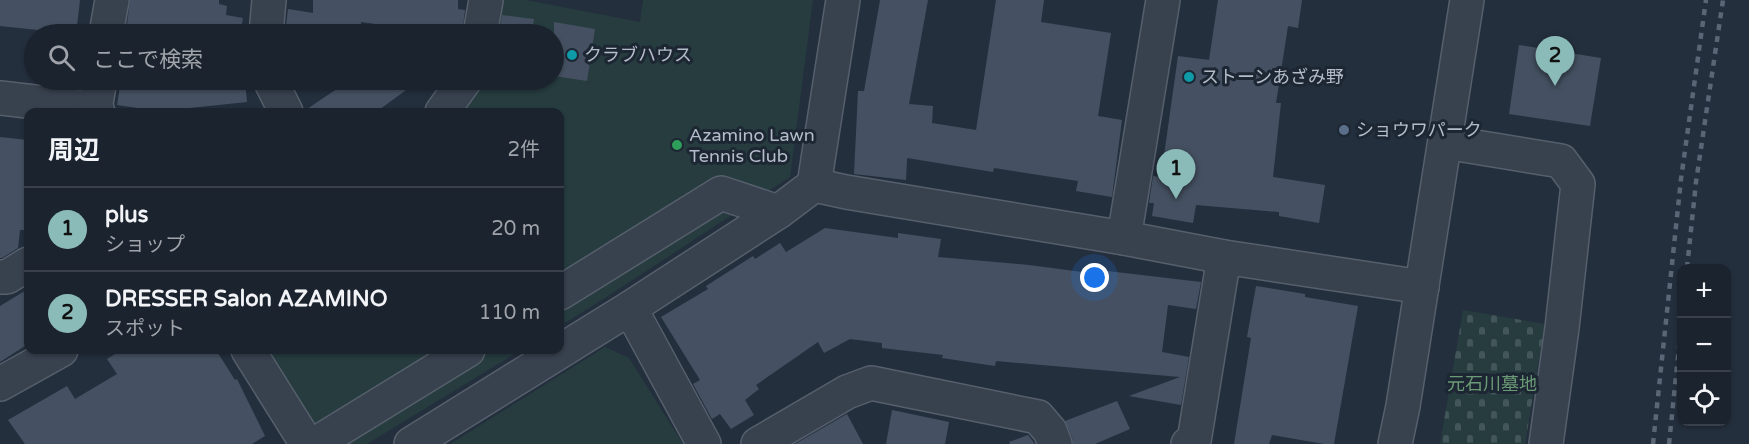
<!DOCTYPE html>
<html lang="ja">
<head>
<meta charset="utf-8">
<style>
	:root { --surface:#1b232e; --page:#282f3a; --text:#f1f3f6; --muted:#a0a4aa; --line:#39404a; --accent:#8bbbb9 }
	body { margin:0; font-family:"Varela Round","Noto Sans JP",sans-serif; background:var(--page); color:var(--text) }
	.controls { position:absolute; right:18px; bottom:18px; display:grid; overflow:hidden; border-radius:12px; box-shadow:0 2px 4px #0004 }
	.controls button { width:54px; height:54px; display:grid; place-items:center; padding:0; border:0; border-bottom:2px solid var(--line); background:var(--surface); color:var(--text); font:30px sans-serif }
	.you { position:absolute; left:1095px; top:278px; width:21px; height:21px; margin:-15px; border:4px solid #fff; border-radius:50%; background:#1a73e8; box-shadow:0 0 0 9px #1a73e833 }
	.badge { display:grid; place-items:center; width:39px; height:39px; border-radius:50%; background:var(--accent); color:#111; font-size:20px; font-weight:700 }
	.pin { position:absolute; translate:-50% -50px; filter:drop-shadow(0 2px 3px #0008) }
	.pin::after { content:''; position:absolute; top:32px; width:21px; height:18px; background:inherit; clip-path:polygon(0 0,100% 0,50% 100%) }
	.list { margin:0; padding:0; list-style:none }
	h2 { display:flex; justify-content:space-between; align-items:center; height:78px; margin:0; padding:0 24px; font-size:26px }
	h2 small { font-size:20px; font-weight:400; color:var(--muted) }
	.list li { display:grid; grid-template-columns:39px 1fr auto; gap:18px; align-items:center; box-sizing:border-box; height:84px; padding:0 24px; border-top:2px solid var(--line) }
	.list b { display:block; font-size:22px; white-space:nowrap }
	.list p { margin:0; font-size:20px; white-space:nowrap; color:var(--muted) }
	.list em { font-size:20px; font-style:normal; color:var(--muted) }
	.icon { flex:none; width:33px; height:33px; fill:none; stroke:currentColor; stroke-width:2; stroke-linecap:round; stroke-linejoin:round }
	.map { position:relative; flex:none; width:1749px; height:444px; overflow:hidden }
	.search { position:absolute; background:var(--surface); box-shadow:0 2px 4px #0004; left:24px; top:24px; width:540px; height:66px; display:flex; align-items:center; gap:15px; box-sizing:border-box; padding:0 21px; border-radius:33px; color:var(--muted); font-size:22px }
	.panel { position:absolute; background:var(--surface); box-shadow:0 2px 4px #0004; left:24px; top:108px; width:540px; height:246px; border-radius:12px }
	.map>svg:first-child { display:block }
	.cemetery { fill:url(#cemetery-stones) }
	.garden { fill:#263c3f }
	.building { fill:#455162 }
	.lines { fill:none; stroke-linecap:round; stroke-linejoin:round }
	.minor-casing { stroke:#565f6c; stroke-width:36 }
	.minor { stroke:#38414e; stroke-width:33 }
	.rail { stroke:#5a6575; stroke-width:4.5; stroke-dasharray:6 6; stroke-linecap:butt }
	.culture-dot { fill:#0f9aa8; stroke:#1d2633; stroke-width:2 }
	.service-dot { fill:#5c6f8a; stroke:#1d2633; stroke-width:2 }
	.leisure-dot { fill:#2e9e5b; stroke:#1d2633; stroke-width:2 }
	.labels { text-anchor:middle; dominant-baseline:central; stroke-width:6; stroke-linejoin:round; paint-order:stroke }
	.poi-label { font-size:18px; fill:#b4bcc9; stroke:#1d2633; text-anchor:start }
	.park-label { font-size:18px; fill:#6b9a76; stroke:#1d2633 }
</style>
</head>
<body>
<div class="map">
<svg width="1749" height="444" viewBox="0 0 1749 444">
	<defs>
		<pattern id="cemetery-stones" width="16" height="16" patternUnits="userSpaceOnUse" patternTransform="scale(1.5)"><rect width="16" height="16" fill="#263c3f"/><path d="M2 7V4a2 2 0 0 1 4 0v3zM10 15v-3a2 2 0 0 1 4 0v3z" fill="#435659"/></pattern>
	</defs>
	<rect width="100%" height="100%" fill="#242f3e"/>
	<!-- cemetery -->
	<path class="cemetery" d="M1463,310L1545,324L1525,444H1440Z"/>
	<!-- garden -->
	<g class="garden">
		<path d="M500,0H526L640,22L643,0H813L790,177L605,298L560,326V112H451L474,80H554V34H489Z"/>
		<path d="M605,347L629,358L683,444H450Z"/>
		<path d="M264,350H521L367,444H325Z"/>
	</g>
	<!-- building -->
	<g class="building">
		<path d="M0,0H80L76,34L0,26Z"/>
		<path d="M130,0H219V4L227,6L226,15L243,18L240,34H185L186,33L127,24Z"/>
		<path d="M313,0H458V9L465,10L462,34H420L403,32V28L361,22L360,34H285L288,9L313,13Z"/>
		<path d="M880,0H928L909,104L933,106L932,123L976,130L996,0H1044L1041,22L1111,33L1098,116L1122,120L1112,197L1076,191L1078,181L994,168L993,172L907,158L906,180L854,174L858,91H864Z"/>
		<path d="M1218,0H1302L1298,28L1288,26L1276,103H1281L1273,177L1325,185L1319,223L1279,216V212L1196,205L1193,223L1152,216L1154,203H1149L1153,176L1161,177L1178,56L1209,60Z"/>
		<path d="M502,15L534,19L532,34H499Z"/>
		<path d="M554,22L595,29L587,81L554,76Z"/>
		<path d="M1519,45L1601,58L1590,126L1509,114Z"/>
		<path d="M121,80H245L247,102L180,109L183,112H165L117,105Z"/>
		<path d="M350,80H420L376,112H305L304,111Z"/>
		<path d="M0,137L28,140L24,196H28V230H20L18,248L2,258H0Z"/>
		<path d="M825,228L898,238V233L941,239L938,257L1029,265L1082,272V268L1201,282L1196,309L1168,305L1162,352L1189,357L1181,405L1129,396L1180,377L996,361L995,366L942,358L943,355L882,348V343L850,339L824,353L818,342L756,385L759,389L745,400L754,415L731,429L720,414L712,419L693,384L700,380L661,317L708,289L706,286L753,256L755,259L780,243L786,252Z"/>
		<path d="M1256,286L1305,294V297L1358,306L1334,444H1324L1272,435L1269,444H1234L1251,338L1247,337Z"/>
		<path d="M28,289V344L0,362V306Z"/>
		<path d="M121,350H216L235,380L237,379L265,436L252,444H25L8,420L67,386L75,399L117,374L107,359Z"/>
		<path d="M1117,401L1130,429L1095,444H1073L1072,437L1065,421Z"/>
		<path d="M892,410L949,422L945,444H886Z"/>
		<path d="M847,414L863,444H795Z"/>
		<path d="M1028,435L1035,444H1010L1009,442Z"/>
	</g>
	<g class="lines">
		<defs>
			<g id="minor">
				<path d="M106,34L112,0"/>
				<path d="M266,34L269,0"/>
				<path d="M480,34L486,0"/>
				<path d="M270,80L286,112"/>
				<path d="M0,98L95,109L98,112"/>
				<path d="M95,109L100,80"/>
				<path d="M442,112L465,80"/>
				<path d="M1445,142L1561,161L1578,184L1562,328L1546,444"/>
				<path d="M814,185L846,192L1124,238L1224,257L1422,287"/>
				<path d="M1124,238L1163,0"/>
				<path d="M0,277H7L28,264"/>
				<path d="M560,293L721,193L778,212"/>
				<path d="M630,308L704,444"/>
				<path d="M248,350L307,444"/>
				<path d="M0,384L61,350"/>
				<path d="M315,444L468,350"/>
				<path d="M411,444L630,308L778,212L814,185L843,0"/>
				<path d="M758,444L847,392L871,383L1038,417L1050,431L1055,444"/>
				<path d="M1188,444L1194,441L1224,257"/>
				<path d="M1395,444L1403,406L1467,0"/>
			</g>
		</defs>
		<!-- minor casing -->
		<use href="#minor" class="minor-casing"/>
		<!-- minor -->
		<use href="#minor" class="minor"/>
		<!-- rail -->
		<g class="rail">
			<path d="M1687,268L1696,182L1723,0"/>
			<path d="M1653,444L1681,179L1706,0"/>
			<path d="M1669,444L1682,318"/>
		</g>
	</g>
	<!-- markers -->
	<g class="culture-dot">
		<circle cx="572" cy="55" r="6"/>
		<circle cx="1189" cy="77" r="6"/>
	</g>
	<circle class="service-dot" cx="1344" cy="130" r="6"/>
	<circle class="leisure-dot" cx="677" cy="145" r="6"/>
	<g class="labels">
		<!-- poi labels -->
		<g class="poi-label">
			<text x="584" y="55">クラブハウス</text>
			<text x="1201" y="77">ストーンあざみ野</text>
			<text x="1356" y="130">ショウワパーク</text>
			<text x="689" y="135">Azamino Lawn<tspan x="689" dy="21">Tennis Club</tspan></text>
		</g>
		<!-- park labels -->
		<g class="park-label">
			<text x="1492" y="384">元石川墓地</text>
		</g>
	</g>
</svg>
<div class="controls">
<button>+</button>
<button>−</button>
<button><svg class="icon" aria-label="locate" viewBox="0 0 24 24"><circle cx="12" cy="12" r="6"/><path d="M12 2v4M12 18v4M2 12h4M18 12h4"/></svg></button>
</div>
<div class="you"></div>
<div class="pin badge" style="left:1176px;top:199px">1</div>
<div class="pin badge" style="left:1555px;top:86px">2</div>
<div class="search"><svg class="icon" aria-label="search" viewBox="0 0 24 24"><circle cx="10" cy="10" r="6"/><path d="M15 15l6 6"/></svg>ここで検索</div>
<section class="panel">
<h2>周辺<small>2件</small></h2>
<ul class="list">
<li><span class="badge">1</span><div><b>plus</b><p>ショップ</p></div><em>20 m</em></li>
<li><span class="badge">2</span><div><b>DRESSER Salon AZAMINO</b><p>スポット</p></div><em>110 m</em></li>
</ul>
</section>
</div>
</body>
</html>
